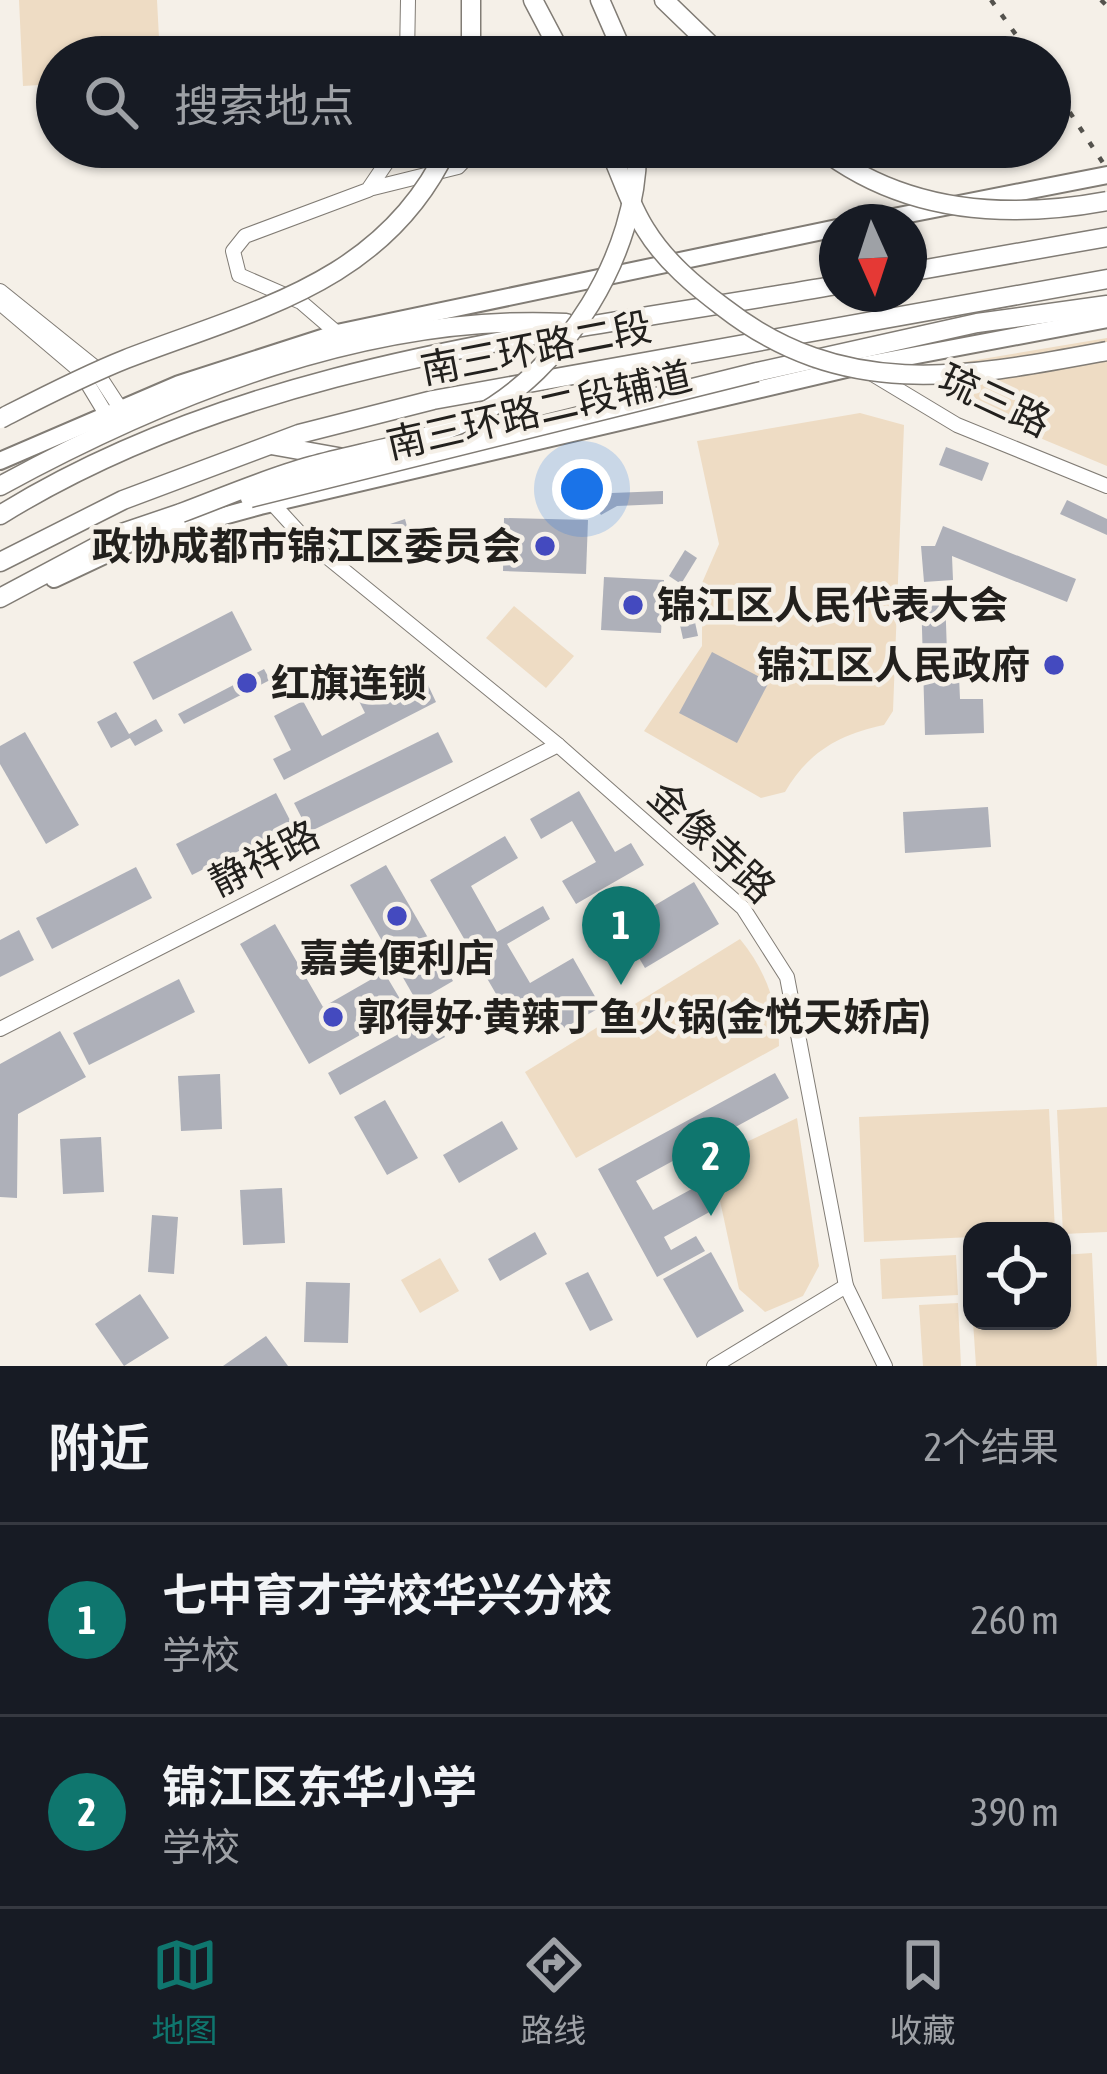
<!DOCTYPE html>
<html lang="zh">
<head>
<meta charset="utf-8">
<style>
	:root { --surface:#171b24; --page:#242831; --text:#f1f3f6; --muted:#9ea1a6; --line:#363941; --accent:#0f766e }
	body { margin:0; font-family:"Asap Condensed","Noto Sans SC",sans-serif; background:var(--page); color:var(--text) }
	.controls { position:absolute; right:36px; bottom:36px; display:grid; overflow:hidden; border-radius:24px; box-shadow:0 3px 9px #0004 }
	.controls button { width:108px; height:108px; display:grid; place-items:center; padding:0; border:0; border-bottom:3px solid var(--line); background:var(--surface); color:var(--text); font:60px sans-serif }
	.compass { position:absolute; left:819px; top:204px; width:108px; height:108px; border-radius:50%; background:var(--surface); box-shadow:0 3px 9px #0004; rotate:177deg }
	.you { position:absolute; left:582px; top:489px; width:42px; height:42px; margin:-30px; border:9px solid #fff; border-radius:50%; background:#1a73e8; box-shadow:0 0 0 18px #1a73e833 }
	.badge { display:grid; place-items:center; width:78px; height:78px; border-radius:50%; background:var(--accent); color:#fff; font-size:39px; font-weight:700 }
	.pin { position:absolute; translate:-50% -99px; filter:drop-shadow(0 3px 6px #0008) }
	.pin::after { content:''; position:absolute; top:63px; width:42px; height:36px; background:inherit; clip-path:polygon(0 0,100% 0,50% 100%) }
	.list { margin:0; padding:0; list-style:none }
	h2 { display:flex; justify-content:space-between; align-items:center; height:156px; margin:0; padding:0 48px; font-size:51px }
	h2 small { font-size:39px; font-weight:400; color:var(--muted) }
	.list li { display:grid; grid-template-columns:78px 1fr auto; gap:36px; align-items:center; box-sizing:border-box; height:192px; padding:0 48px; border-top:3px solid var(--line) }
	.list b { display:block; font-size:45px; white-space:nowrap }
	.list p { margin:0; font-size:39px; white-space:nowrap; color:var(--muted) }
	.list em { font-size:39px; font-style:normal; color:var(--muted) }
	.icon { flex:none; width:66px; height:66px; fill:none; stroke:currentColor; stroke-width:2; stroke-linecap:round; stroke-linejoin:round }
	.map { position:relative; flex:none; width:1107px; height:1366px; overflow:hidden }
	.search { position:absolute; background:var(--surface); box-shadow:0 3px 9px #0004; left:36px; right:36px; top:36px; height:132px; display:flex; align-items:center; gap:30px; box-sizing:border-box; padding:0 42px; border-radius:66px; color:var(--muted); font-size:45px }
	.sheet { height:540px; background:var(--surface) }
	nav { display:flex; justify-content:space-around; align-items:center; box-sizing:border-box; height:168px; border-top:3px solid var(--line); background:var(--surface); font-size:33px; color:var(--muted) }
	nav a { display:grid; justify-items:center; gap:6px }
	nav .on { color:var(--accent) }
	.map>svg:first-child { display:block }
	.green { fill:#eedcc4 }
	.building { fill:#aeb0b9 }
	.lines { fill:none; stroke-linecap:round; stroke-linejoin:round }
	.minor-casing { stroke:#817c75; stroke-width:16 }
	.major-casing { stroke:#817c75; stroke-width:20 }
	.highway-casing { stroke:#817c75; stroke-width:21 }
	.minor { stroke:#fff; stroke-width:14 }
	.major { stroke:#fff; stroke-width:16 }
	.highway { stroke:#fff; stroke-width:18 }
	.rail { stroke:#54524d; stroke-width:4.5; stroke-dasharray:6 12; stroke-linecap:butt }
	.highway-bridge-casing { stroke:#817c75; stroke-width:21; stroke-linecap:butt }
	.highway-bridge { stroke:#fff; stroke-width:18 }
	.poi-dot { fill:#444abf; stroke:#f5f0e8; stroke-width:4.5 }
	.labels { text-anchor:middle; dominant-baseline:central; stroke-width:9; stroke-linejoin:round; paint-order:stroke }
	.street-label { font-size:39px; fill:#22201d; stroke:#f5f0e8 }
	.poi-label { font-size:39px; font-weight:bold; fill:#22201d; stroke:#f5f0e8; text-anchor:start }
</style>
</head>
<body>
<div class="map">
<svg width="1107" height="1366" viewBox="0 0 1107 1366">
	<rect width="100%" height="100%" fill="#f5f0e8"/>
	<!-- green -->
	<g class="green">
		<path d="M19,0H157L160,57H57V84L23,86Z"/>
		<path d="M1107,338V466L992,418L923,369Z"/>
		<path d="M860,413L904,425L893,711L884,725C840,734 808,752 785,792L761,798L644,731L702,646V583L719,544L697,441Z"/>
		<path d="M514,606L574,656L546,688L486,638Z"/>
		<path d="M740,939C765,969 779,1006 779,1046L576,1158L525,1072Z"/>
		<path d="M1107,1107V1232L1063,1234L1057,1110Z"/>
		<path d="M1049,1109L1055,1231H972V1237L864,1242L859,1117Z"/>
		<path d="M797,1118L819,1266L803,1296L765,1312L739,1289L711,1159Z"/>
		<path d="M1092,1253L1097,1366H976L973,1321H1062V1255Z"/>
		<path d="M956,1255L958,1295L882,1299L880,1259Z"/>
		<path d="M440,1258L459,1291L420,1313L401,1280Z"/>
		<path d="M958,1303L961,1366H923L919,1305Z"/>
	</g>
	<!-- building -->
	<g class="building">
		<path d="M946,447L989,463L982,481L939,465Z"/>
		<path d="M663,491V504L617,506L601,515L594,503L612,493Z"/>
		<path d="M1067,500L1107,519V535L1060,514Z"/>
		<path d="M504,518L588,520L586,574L503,571Z"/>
		<path d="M405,519L408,530L385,538L388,547L376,551L369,531Z"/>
		<path d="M943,526L1076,579L1067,602L952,556L953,580L924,582L921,546H935Z"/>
		<path d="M685,550L697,558L681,584L669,576Z"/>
		<path d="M604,577L664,580L661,633L601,630Z"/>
		<path d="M945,593L947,654H958L960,699H983L984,733L925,735L921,594Z"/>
		<path d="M690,599L698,636L683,639L675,602Z"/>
		<path d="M232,611L252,650L153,700L133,662Z"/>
		<path d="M712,652L769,682L737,743L679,713Z"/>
		<path d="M375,667L394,703L428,685L436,702L284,780L273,759L291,750L274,716L303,701L322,736L365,713L349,681Z"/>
		<path d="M264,669L270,680L184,724L178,714Z"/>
		<path d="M116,712L129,734L156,719L163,731L135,746L130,738L111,748L97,722Z"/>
		<path d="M25,732L79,825L46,844L0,764V746Z"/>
		<path d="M438,732L453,762L309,832L294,803Z"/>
		<path d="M579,791L615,852L631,843L644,865L576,904L562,881L596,862L572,821L541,839L530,819Z"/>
		<path d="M276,793L292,824L192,875L176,844Z"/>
		<path d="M988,807L991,847L905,853L903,812Z"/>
		<path d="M505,836L518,858L471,886L497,932L543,906L550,919L507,944L530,983L573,958L601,1007L552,1035L540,1016L517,1030L430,880Z"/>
		<path d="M386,865L453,981L417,1002L350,885Z"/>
		<path d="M136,867L152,898L52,949L36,918Z"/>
		<path d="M694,882L719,924L645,968L620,926Z"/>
		<path d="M275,924L323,1007L384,972L406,1009L309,1064L240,944Z"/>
		<path d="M19,930L34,960L0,977V940Z"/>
		<path d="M179,979L195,1012L89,1065L73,1033Z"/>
		<path d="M433,1015L445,1037L340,1095L328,1073Z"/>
		<path d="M60,1031L86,1077L18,1114L17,1198L0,1197V1064Z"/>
		<path d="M775,1073L789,1098L636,1181L653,1210L701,1184L715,1209L664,1237L671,1250L696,1236L705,1251L657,1277L598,1169Z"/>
		<path d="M220,1074L222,1129L181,1131L178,1076Z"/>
		<path d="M385,1100L418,1158L387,1175L354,1117Z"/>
		<path d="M502,1121L518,1149L459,1183L443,1155Z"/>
		<path d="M101,1137L104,1192L63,1194L60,1139Z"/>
		<path d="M282,1188L285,1243L243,1245L240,1190Z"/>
		<path d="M152,1215L178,1217L174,1274L148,1272Z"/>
		<path d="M535,1232L547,1254L500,1281L488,1259Z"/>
		<path d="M711,1252L744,1311L697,1338L663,1279Z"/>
		<path d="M588,1272L613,1320L590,1331L565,1283Z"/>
		<path d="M306,1282L350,1283L348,1343L304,1342Z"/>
		<path d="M140,1294L169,1338L124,1366L95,1324Z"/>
		<path d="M266,1336L288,1366H223Z"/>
	</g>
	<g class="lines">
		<defs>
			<g id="minor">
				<path d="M407,57L408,0"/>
				<path d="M369,189L458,167L477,147"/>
				<path d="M0,291L92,365L120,408"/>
				<path d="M0,303L80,371L106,414"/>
				<path d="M337,333L301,302L239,275L233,251L245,236L368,190L397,147"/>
				<path d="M869,372L957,425L1107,486"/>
				<path d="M273,504L304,538L558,745L743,908L787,977L846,1286L885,1366"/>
				<path d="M0,1029L558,745"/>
				<path d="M714,1366L846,1286"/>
			</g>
			<g id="major">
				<path d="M868,222L1107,175"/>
				<path d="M0,461L179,384L337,333L837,228"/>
				<path d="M54,579L139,539L260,506L859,366L1107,319"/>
			</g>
			<g id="highway">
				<path d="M471,0V57"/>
				<path d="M533,0L563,57"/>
				<path d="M600,0L625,57"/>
				<path d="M664,0L723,57"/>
				<path d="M909,272L1107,237"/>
				<path d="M757,372L977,323L1107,305"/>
				<path d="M271,445L344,458"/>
				<path d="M0,486C169,394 370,313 566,323"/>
				<path d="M0,515C251,360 553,335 837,285"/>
				<path d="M0,562L123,500L299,434L433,400L1107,279"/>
				<path d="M0,598L122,533L181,513"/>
			</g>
		</defs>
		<!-- minor casing -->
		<use href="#minor" class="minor-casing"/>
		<!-- major casing -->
		<use href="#major" class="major-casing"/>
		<!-- highway casing -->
		<use href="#highway" class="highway-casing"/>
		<!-- minor -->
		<use href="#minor" class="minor"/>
		<!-- major -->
		<use href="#major" class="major"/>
		<!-- highway -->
		<use href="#highway" class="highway"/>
		<!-- rail -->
		<g class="rail">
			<path d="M991,0L1032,57"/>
			<path d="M1101,0L1107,6"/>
			<path d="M1050,82L1107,169"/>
		</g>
		<defs>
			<g id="highway-bridge">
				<path d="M608,147C621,174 630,206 646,230C665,261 695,286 723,307C845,402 967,377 1107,351"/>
				<path d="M819,147C903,213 1005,220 1107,201"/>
				<path d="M0,419C41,398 83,376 126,359C253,310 385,283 448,147"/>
				<path d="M250,498L757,372"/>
				<path d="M181,513C224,497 267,478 311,466C364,451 421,444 471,419C565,371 639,253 637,147"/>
			</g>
		</defs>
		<!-- highway-bridge casing -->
		<use href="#highway-bridge" class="highway-bridge-casing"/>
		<!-- highway-bridge -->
		<use href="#highway-bridge" class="highway-bridge"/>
	</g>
	<!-- markers -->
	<g class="poi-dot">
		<circle cx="545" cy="546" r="12"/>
		<circle cx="633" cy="605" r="12"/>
		<circle cx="1054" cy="665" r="12"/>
		<circle cx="247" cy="683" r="12"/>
		<circle cx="397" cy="916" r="12"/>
		<circle cx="333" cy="1017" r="12"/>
	</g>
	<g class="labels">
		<!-- street labels -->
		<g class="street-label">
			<text transform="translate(536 348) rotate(-11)">南三环路二段</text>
			<text transform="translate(995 400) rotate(25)">琉三路</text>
			<text transform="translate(539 410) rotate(-13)">南三环路二段辅道</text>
			<text transform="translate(712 842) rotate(43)">金像寺路</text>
			<text transform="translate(264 858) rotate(-27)">静祥路</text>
		</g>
		<!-- poi labels -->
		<g class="poi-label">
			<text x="521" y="546" text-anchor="end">政协成都市锦江区委员会</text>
			<text x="657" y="605">锦江区人民代表大会</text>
			<text x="1030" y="665" text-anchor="end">锦江区人民政府</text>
			<text x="271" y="683">红旗连锁</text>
			<text x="397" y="958" text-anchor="middle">嘉美便利店</text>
			<text x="357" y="1017">郭得好·黄辣丁鱼火锅(金悦天娇店)</text>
		</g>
	</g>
</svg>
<div class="controls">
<button><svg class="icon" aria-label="locate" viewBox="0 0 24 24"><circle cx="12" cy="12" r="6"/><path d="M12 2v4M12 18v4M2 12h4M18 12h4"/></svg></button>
</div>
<svg class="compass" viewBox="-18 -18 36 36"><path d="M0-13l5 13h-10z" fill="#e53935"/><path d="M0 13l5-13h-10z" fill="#9ea1a6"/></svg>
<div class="you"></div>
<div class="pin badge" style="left:621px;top:985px">1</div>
<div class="pin badge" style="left:711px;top:1216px">2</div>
<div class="search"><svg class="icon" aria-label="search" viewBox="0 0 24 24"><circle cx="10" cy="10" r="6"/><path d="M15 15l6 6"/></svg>搜索地点</div>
</div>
<section class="sheet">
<h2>附近<small>2个结果</small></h2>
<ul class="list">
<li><span class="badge">1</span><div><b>七中育才学校华兴分校</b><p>学校</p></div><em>260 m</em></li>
<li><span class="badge">2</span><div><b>锦江区东华小学</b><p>学校</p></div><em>390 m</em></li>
</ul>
</section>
<nav>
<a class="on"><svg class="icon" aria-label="map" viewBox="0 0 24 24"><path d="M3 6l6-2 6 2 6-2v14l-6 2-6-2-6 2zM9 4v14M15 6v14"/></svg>地图</a>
<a><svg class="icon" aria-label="directions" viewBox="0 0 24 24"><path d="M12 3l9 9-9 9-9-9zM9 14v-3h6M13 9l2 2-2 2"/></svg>路线</a>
<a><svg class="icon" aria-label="saved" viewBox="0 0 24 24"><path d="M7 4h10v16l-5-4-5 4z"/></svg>收藏</a>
</nav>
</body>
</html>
